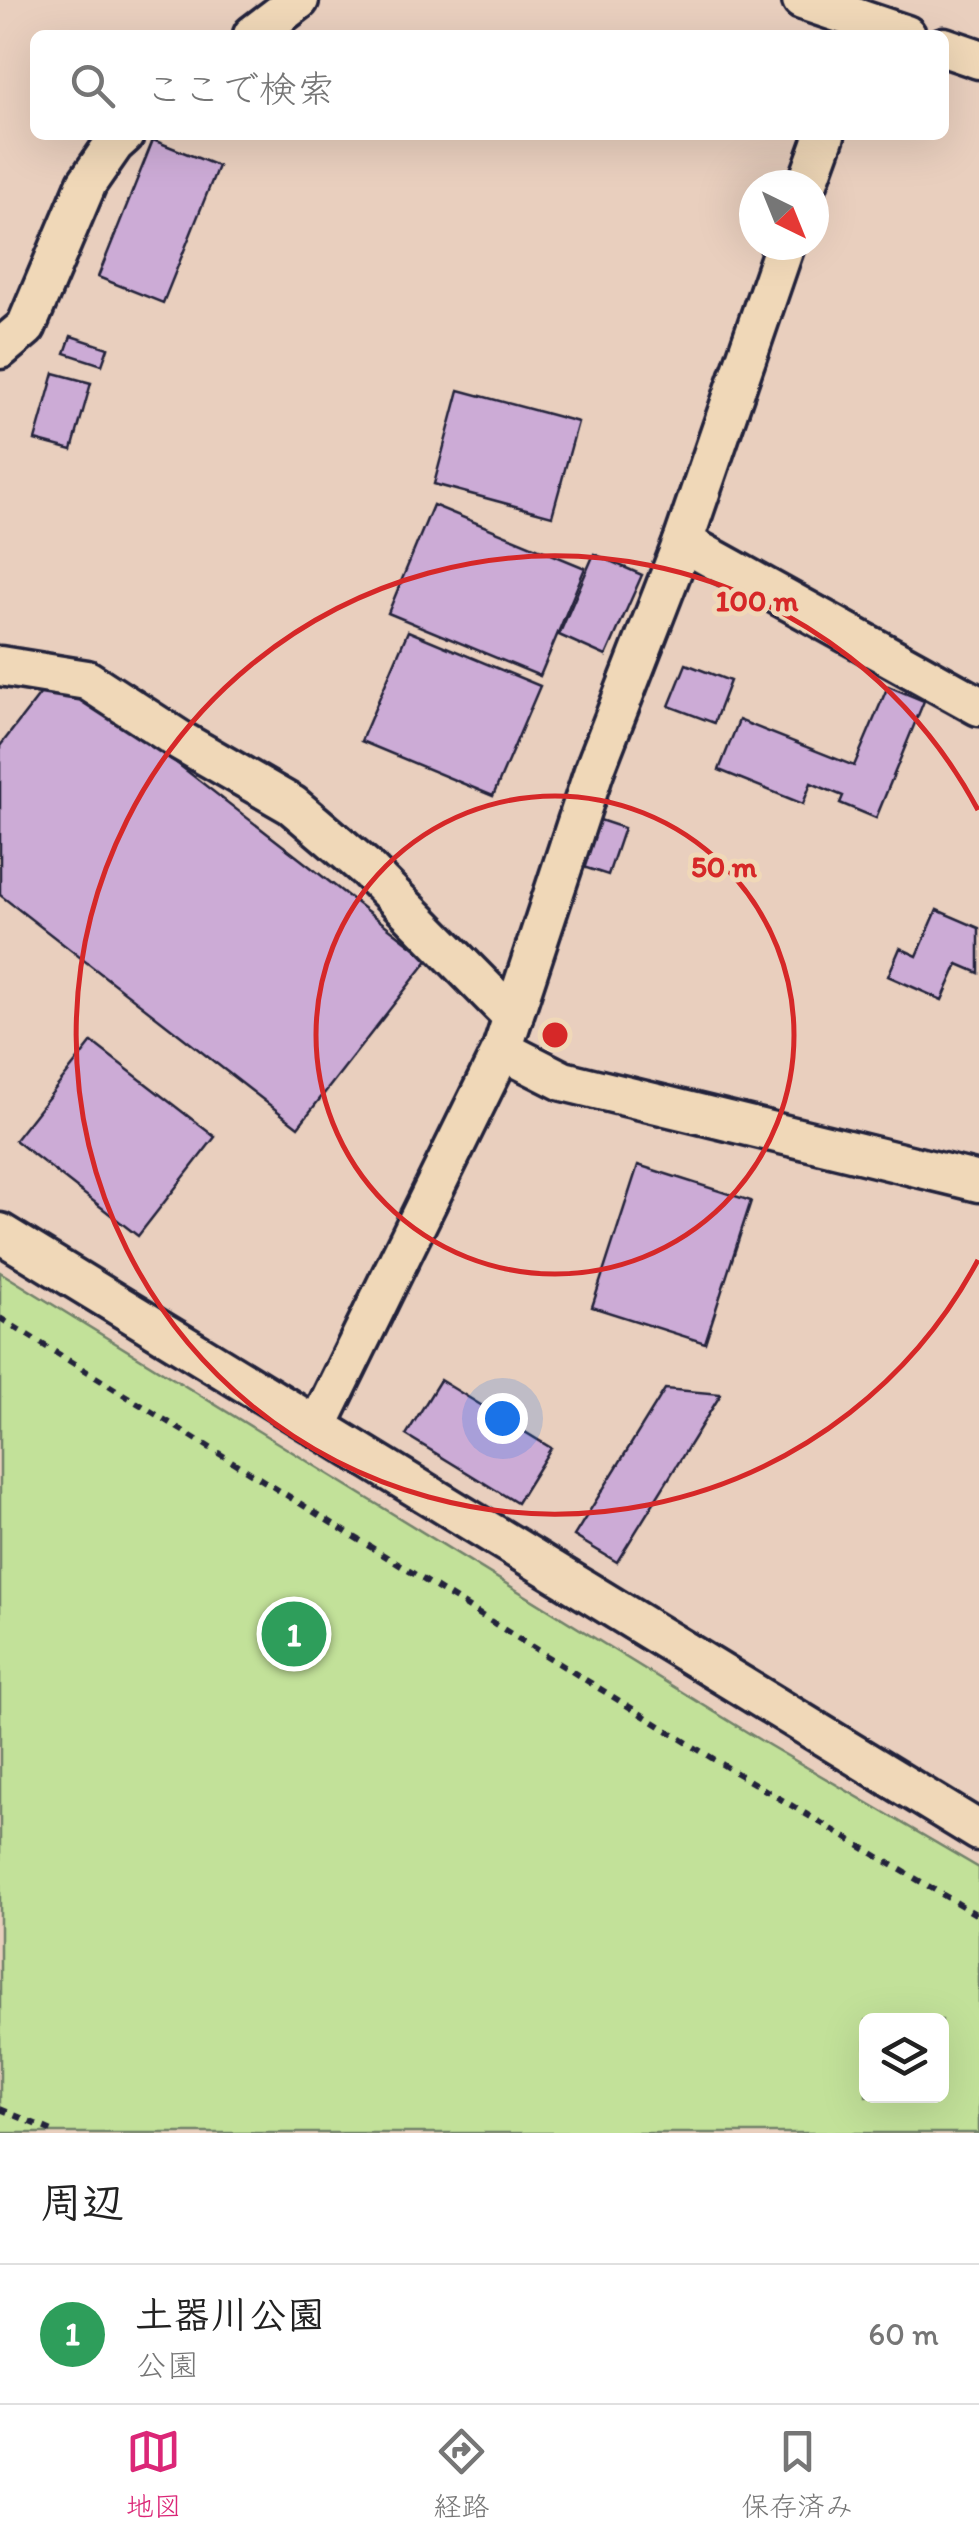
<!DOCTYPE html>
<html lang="ja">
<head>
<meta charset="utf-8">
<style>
	:root { --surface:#fff; --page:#f2f2f2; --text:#222; --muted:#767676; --line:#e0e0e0; --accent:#db2777 }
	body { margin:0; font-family:Itim,"Klee One",sans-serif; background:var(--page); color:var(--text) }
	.controls { position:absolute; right:30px; bottom:30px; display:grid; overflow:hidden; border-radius:15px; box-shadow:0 10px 40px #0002 }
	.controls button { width:90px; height:90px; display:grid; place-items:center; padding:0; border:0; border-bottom:2px solid var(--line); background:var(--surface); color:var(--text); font:50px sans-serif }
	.compass { position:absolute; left:739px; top:170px; width:90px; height:90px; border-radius:50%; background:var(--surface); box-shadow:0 10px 40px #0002; rotate:137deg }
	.you { position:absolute; left:502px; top:1418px; width:35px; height:35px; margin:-25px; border:8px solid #fff; border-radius:50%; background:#1a73e8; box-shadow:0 0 0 15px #1a73e833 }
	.badge { display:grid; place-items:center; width:65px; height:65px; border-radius:50%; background:var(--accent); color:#fff; font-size:32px; font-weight:700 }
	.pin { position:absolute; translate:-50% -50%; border:5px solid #fff; box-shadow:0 2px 10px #0006 }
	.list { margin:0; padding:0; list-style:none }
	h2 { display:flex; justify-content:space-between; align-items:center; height:130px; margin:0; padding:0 40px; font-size:42px }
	h2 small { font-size:32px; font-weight:400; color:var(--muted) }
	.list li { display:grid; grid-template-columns:65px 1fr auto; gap:30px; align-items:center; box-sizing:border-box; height:140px; padding:0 40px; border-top:2px solid var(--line) }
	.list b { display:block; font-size:38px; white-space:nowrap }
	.list p { margin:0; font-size:32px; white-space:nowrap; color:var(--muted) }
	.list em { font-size:32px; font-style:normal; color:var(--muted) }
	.icon { flex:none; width:55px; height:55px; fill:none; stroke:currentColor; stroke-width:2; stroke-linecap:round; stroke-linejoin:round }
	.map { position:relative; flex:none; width:979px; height:2133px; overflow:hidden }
	.search { position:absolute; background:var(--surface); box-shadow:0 10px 40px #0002; left:30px; right:30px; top:30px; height:110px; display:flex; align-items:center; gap:25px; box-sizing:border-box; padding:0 35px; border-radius:15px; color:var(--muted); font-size:38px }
	.sheet { height:270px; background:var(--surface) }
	nav { display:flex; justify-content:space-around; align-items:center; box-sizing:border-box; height:140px; border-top:2px solid var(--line); background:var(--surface); font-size:28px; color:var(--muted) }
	nav a { display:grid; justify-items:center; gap:5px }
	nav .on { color:var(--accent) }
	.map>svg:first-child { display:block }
	.green { fill:#c2e199; stroke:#72826a; stroke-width:2.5; fill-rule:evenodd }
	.building { fill:#ccabd6; stroke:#22223b; stroke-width:2.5 }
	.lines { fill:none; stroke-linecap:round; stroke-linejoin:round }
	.street-casing { stroke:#22223b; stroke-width:45 }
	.path { stroke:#22223b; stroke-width:6; stroke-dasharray:8 8; stroke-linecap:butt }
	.street { stroke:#f0d8b8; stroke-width:38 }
	.ring { fill:none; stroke:#d62828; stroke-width:5 }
	.centre { fill:#d62828; stroke:#f0d8b8; stroke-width:5 }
	.ring-label { font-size:30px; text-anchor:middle; font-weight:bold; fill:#d62828; stroke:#f0d8b8; stroke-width:10; stroke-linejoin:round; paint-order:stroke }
</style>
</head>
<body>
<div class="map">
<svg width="979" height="2133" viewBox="0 0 979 2133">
	<rect width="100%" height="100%" fill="#e9cfbe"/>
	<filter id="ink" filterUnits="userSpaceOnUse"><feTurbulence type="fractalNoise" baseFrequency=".01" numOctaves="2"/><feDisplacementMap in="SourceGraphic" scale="20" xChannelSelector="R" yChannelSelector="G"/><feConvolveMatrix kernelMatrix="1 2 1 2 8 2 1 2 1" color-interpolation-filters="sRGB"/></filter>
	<g filter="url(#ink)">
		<!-- green -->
		<path class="green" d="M0,1272L760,1740L979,1868V2133H0ZM866,2020H942V2096H866Z"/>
		<!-- building -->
		<g class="building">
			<path d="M153,140L218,166L163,303L98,277Z"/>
			<path d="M71,336L108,348L102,365L65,353Z"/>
			<path d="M54,373L91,383L72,450L35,440Z"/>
			<path d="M459,390L578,422L552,516L434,484Z"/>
			<path d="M433,505L585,568L540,676L388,613Z"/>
			<path d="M594,554L642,575L606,656L559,635Z"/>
			<path d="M408,631L540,686L493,796L361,741Z"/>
			<path d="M686,664L730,681L714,723L669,706Z"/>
			<path d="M58,671L429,959L298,1127L0,895V746Z"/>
			<path d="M888,686L924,701L876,818L840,803L843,796L811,783L803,804L719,770L739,720L854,766Z"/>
			<path d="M594,818L624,828L608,875L577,865Z"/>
			<path d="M937,910L979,928V973L958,964L942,1000L888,976L900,948L917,956Z"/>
			<path d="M92,1042L215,1137L138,1236L15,1140Z"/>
			<path d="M638,1165L751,1201L705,1343L592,1307Z"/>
			<path d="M440,1380L551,1448L517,1503L406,1435Z"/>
			<path d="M665,1389L721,1394L617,1562L574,1536Z"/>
		</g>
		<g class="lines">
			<defs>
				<g id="street">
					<path d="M802,0L906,35"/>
					<path d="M253,35L299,0"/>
					<path d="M944,47L979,59"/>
					<path d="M807,185L825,135"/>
					<path d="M0,349L26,327L87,183L114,144L124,135"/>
					<path d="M683,542L979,706"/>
					<path d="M0,666L87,680L181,741L292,805L366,868L513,1017"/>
					<path d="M502,1050L563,1081L979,1182"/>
					<path d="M0,1233L979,1831"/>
					<path d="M317,1427L502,1050L594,771L683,542L785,245"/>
				</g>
			</defs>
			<!-- street casing -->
			<use href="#street" class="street-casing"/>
			<!-- path -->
			<g class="path">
				<path d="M0,1318L733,1771L979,1916"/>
				<path d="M0,2109L57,2133"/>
			</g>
			<!-- street -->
			<use href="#street" class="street"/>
		</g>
	</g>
	<!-- distance rings -->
	<g class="ring">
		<circle cx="555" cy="1035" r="239"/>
		<path d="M978 1260A479 479 0 1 1 978 810"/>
	</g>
	<circle cx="555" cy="1035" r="15" class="centre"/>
	<g class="ring-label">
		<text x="757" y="611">100 m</text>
		<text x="724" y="877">50 m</text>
	</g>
</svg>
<div class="controls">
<button><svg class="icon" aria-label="layers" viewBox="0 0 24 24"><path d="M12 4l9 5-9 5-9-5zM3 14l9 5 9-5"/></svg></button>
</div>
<svg class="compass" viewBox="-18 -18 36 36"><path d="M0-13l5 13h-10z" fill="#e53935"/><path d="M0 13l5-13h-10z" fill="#767676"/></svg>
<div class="you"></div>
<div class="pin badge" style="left:294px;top:1634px;background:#2e9e5b">1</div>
<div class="search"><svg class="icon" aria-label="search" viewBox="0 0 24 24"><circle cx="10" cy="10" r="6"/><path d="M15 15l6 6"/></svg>ここで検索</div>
</div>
<section class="sheet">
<h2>周辺<small></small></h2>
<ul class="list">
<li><span class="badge" style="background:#2e9e5b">1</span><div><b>土器川公園</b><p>公園</p></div><em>60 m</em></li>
</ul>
</section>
<nav>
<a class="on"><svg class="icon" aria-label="map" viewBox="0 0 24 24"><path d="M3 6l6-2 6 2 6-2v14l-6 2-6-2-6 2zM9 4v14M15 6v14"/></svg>地図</a>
<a><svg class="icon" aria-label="directions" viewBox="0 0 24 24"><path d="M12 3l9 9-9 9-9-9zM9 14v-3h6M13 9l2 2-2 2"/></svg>経路</a>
<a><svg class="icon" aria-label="saved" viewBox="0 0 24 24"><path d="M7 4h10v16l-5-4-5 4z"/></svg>保存済み</a>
</nav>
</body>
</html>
